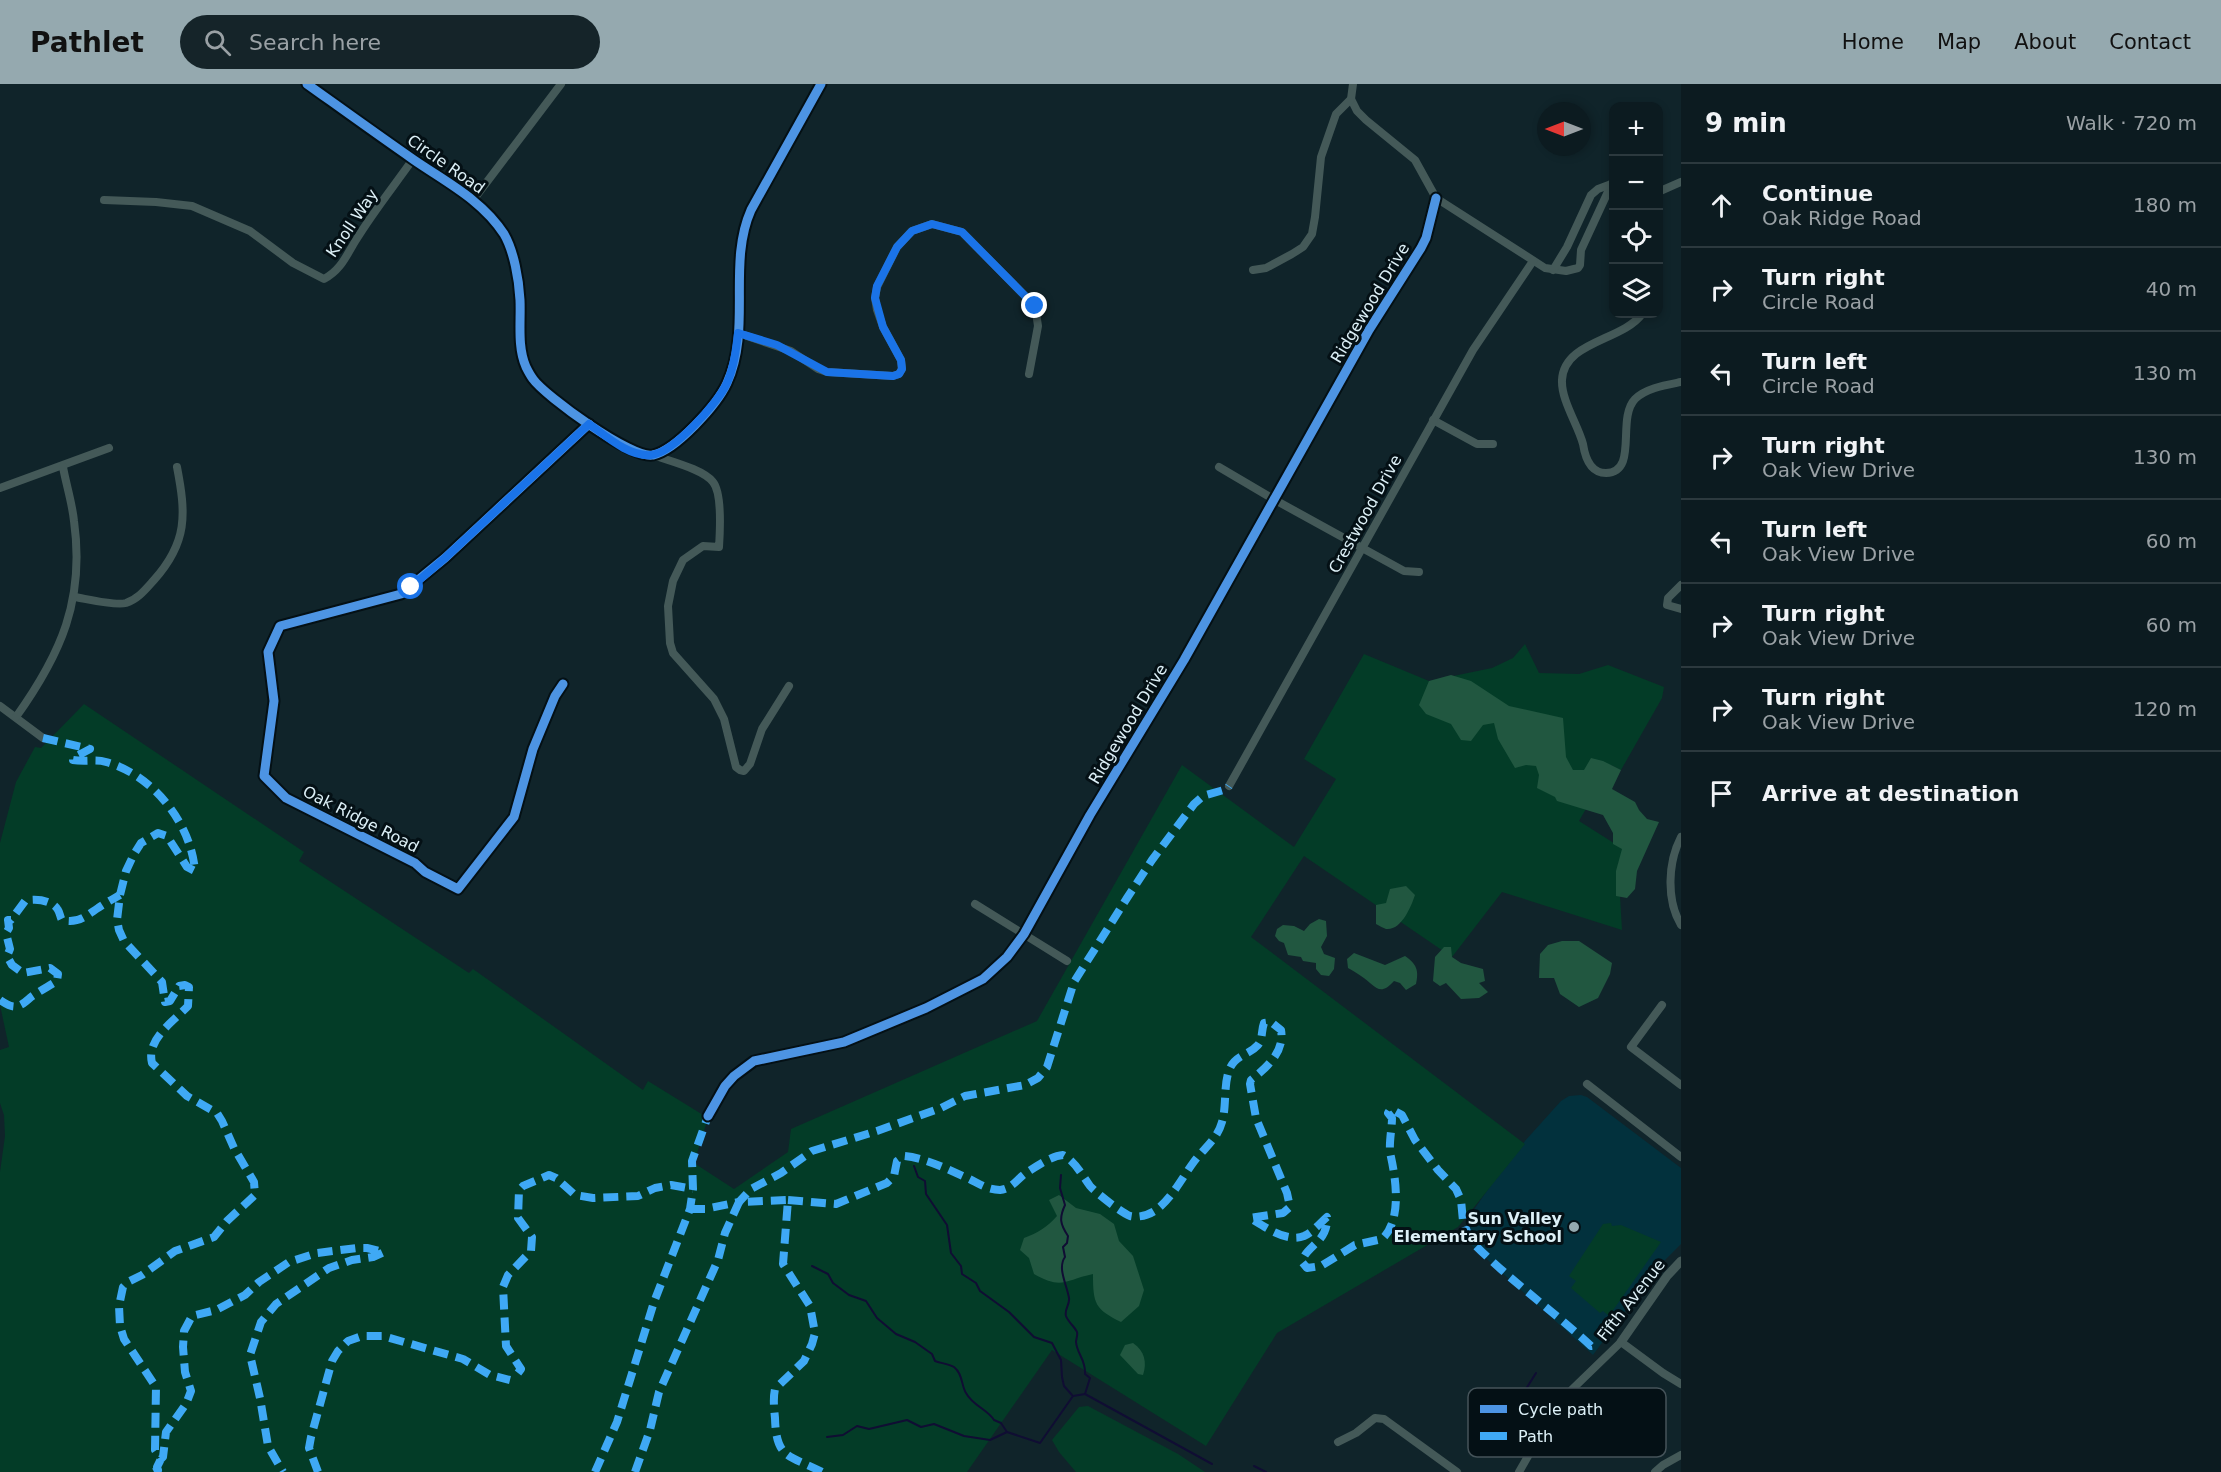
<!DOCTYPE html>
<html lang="en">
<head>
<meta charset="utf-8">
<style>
	:root { --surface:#0c1b20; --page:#152429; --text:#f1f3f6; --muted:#9aa1a5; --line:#2c393e; --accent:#95a9af }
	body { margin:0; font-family:"DejaVu Sans",sans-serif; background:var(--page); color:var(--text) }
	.controls { position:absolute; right:18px; top:18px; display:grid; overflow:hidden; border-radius:12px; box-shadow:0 3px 9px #0003 }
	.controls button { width:54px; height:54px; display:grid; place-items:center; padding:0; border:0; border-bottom:2px solid var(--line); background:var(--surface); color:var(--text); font:30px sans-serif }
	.compass { position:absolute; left:1537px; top:18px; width:54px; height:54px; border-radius:50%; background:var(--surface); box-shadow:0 3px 9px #0003; rotate:270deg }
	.stop { position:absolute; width:18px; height:18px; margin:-14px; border:4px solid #1a73e8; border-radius:50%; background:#fff }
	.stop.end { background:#1a73e8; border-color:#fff; box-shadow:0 2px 6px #0008 }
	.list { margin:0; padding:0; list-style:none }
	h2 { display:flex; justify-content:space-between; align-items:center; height:78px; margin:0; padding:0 24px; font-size:26px }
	h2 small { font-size:20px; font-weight:400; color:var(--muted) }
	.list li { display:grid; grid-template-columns:39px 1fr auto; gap:18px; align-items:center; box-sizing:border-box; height:84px; padding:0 24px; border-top:2px solid var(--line) }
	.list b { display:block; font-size:22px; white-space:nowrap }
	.list p { margin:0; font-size:20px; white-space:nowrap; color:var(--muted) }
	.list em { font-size:20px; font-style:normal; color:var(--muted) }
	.icon { flex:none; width:33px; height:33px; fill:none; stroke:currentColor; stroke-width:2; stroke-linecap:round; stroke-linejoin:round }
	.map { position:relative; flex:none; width:1681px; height:1388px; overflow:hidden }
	header { display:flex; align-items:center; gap:36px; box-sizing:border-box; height:84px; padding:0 30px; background:var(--accent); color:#111 }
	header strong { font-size:28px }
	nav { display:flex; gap:33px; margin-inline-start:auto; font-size:21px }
	.search { width:420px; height:54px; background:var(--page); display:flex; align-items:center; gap:15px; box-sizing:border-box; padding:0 21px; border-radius:33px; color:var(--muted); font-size:22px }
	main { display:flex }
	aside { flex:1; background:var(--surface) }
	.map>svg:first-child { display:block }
	.built { fill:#02313d }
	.green { fill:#033c27 }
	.forest { fill:#215740 }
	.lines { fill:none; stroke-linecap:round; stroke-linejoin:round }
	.stream { stroke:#100d33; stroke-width:2 }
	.minor { stroke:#445958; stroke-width:8 }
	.tertiary { stroke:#445958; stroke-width:9 }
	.quiet { stroke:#3fa9f5; stroke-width:8; stroke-dasharray:15 8; stroke-linecap:butt }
	.cycleway-casing { stroke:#041015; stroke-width:13 }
	.cycleway { stroke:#4d94e3; stroke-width:9 }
	.route { stroke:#1a73e8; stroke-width:8 }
	.poi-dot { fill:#95a9af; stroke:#041015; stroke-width:2 }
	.labels { text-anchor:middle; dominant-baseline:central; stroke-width:6; stroke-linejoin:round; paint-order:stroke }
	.street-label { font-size:16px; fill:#ddf0f7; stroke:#041015 }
	.poi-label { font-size:16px; font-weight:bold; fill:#ddf0f7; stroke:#041015; text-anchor:end }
	.key { fill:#041015; stroke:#455359; stroke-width:1.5 }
	.key-label { font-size:16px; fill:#ddf0f7 }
</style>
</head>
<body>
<header>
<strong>Pathlet</strong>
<div class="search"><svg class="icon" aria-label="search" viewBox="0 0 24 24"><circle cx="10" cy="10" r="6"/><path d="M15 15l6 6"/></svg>Search here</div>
<nav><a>Home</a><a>Map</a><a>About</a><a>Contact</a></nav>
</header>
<main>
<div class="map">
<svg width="1681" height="1388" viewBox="0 0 1681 1388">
	<rect width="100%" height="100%" fill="#10242a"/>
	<!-- built -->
	<path class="built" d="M1581,1011L1587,1013L1681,1084V1160L1655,1186L1593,1271L1469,1159L1466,1137L1491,1101L1489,1097L1561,1017L1569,1012Z"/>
	<!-- green -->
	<g class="green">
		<path d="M1525,560L1539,589L1579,590L1608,581L1664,603L1662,614L1621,686L1611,681L1579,737L1628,768L1618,779L1622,846L1502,808L1452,873L1304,772L1251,853L1525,1060L1458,1143L1277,1249L1206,1362L1052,1266L967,1388H0V1088L5,1052L4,1031L0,1019V966L9,963L0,921V759L16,698L35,663L41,664L84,620L304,768L299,777L469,889L473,885L643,1006L648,997L708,1034L694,1079L734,1105L788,1068L791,1045L1037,937L1182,681L1294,763L1336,695L1304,675L1364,570L1429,597L1492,584L1513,574Z"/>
		<path d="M1611,1139L1612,1142L1621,1141L1661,1158L1609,1232L1603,1227L1600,1229L1571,1204L1576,1197L1569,1192L1603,1140Z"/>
		<path d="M1088,1322L1178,1370L1205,1388H1076L1059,1368L1052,1356L1079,1323Z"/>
	</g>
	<!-- forest -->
	<g class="forest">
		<path d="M1451,591L1471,597L1509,622L1563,634L1566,673L1573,686H1584L1591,674L1603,677L1621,686L1612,705L1635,718L1639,726L1647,735L1659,738L1637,787L1635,805L1627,814L1616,812V787L1622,765L1613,760V749L1603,731L1557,717L1555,713L1537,704L1539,691L1536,682L1526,681L1515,684L1498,655L1494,639L1483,641L1471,657L1461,656L1451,640L1426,630L1419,621L1429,597Z"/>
		<path d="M1406,802L1415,811C1411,823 1401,847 1386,845C1383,844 1380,842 1376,840V821L1386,819L1390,805Z"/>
		<path d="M1319,835L1326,837L1327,852L1321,863L1324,870L1335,874L1334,885L1329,892L1321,891L1316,885V879L1303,877L1301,873L1288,871L1284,859L1279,857L1275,852L1277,845L1283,841L1294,842L1304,847L1310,840Z"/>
		<path d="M1562,857H1579L1612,879L1610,890L1598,914L1579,923L1560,910L1554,894H1539L1540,870L1548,861Z"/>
		<path d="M1444,863H1451L1452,873L1461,879L1483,885L1485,897L1479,899L1488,908L1479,914L1461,915L1446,899L1440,902L1433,897L1435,873Z"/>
		<path d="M1354,869L1385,881L1405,872C1417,880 1419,887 1416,900L1406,906L1400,899L1394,897C1379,914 1375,901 1361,892C1357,889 1353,887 1348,884L1347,875Z"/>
		<path d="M1059,1111L1076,1124L1100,1130L1114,1140L1119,1157L1133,1172L1144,1206L1139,1222L1121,1238C1095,1225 1093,1220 1093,1190C1065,1196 1062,1206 1034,1190L1029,1174L1020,1166L1024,1154C1038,1149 1047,1143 1057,1132L1049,1116Z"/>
		<path d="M1133,1259C1145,1267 1147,1279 1143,1291L1138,1290L1120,1271L1125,1261Z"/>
	</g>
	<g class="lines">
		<!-- stream -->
		<g class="stream">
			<path d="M914,1082L918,1093L925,1097L926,1110L947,1141L951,1169L961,1182L962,1190L976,1199L980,1207L1009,1228L1034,1253L1052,1259L1061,1276L1062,1293L1064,1302L1072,1311"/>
			<path d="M1061,1091L1060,1104L1065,1121C1059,1134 1060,1140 1068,1152L1067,1159L1063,1163L1065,1173C1057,1184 1067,1201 1069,1214C1070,1221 1064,1225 1066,1232C1068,1238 1075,1243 1077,1248C1078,1251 1076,1255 1076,1258C1077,1270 1086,1276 1085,1290L1090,1294L1085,1310"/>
			<path d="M812,1182L828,1190L833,1199L849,1211L866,1217L877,1234L896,1250L915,1258L932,1270L935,1277C940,1279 949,1280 954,1283C963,1290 961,1301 966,1309C973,1322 987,1325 994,1336L1001,1339L1007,1348"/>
			<path d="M827,1353L843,1351L857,1342L869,1345L907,1336L921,1343L934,1340L964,1352L990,1356L1007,1348L1040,1359L1073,1312L1085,1310L1212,1380"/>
			<path d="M1491,1361L1536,1289"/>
			<path d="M1254,1382L1266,1388"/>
		</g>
		<!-- minor -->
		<g class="minor">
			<path d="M307,0C342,25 378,51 414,76C446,98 482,116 504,150C514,167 519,196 520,216C521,237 517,263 526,283C528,287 530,291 533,295C545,312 633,376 653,371C676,366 717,321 727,299C752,245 727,180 751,126L821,0"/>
			<path d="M1351,15L1357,27L1366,36L1415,76L1436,114L1545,184L1566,187L1578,184L1580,181L1581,166L1612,99"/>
			<path d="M1658,108L1681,98"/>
			<path d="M474,115L561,0"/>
			<path d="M104,116L156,118L192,122L250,147L293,179L324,195C341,186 346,172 356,156C373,128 394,102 413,75"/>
			<path d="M1253,186L1266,184L1292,170L1303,163L1312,150L1315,133L1321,73L1336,30L1351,15L1353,0"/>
			<path d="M1553,186L1567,163L1591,111L1598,105L1614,99"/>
			<path d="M1642,230C1622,257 1564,257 1562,296C1561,316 1578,341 1583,360C1585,373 1590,389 1606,389C1639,388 1616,335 1635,315C1646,304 1666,301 1681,298"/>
			<path d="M738,249L791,267L818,285L827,288L893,292L899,290L902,285L901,276L883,243L877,226L875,214L877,203L897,163L912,147L932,140L962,148L1035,222L1038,242L1029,290"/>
			<path d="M1433,336L1477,360H1493"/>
			<path d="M653,371C669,377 703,385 713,398C722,409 720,448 719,463L703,462L683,476L673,497L668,522L670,559L673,569L714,615L724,635L736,683L740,686L744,687L750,680L762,645L789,602"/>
			<path d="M1219,383L1275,416L1404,487L1419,488"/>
			<path d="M0,404L109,364"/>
			<path d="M1681,501L1668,514L1667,521L1681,525"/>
			<path d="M75,513C87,515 115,522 126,519C138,515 145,506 154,496C188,458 186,430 177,383"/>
			<path d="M563,600L555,612L533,665L514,733L458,805L425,788L415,779L286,714L264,692L274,617L268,568L280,542L401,510L445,474L589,340"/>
			<path d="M0,622L43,654"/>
			<path d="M16,633C61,570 85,516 74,437C72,418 66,400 63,383"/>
			<path d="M1229,702L1473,266L1533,177"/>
			<path d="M1681,753C1668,778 1666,816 1681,841"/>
			<path d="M975,820L1067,877"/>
			<path d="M1662,921L1631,963L1681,1001"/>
			<path d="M1587,1000L1681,1073"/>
			<path d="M708,1032L725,1002L734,992L754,977L844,958L926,924L983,895L1007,873L1024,850L1090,731L1184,576L1369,246L1421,164L1426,154L1436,114"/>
			<path d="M1338,1358L1356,1349L1375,1334L1384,1335L1457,1388"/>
			<path d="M1519,1388L1559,1318L1621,1258L1663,1289L1681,1300"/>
			<path d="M1655,1388L1663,1381L1681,1371"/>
		</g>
		<!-- tertiary -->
		<path class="tertiary" d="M1621,1258L1667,1192L1681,1177"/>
		<!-- quiet -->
		<g class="quiet">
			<path d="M43,654L90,665L73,674V676C84,678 96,675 106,678C153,691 191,739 195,787L187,783L167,752L158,749L141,759L134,770L126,787L120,811L117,836L119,846L124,857L162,898L165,918L170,917L179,902L185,901L189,903L188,922C173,938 146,955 152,979L187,1012L217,1029L222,1037L234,1064L254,1098L255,1111L227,1137L214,1153L175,1167L142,1191L128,1198L123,1203L119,1222L120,1242L124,1255L156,1303L155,1366L161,1375L163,1373L166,1348L186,1320L191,1307L185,1288L183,1263L184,1247L192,1232L216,1226L245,1211L259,1198L289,1178L317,1169L357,1164H367L384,1168L373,1173L352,1176L329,1184L276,1220L261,1238L250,1271L260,1314L268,1362L283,1388"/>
			<path d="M0,916C14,926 19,924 31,913C38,908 49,902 57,897L58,890L50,884L23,889L12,881L7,872L10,865L6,849L9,844L8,836H11L25,817C34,814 53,816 58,826C60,829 60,833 62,836C78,840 86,832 98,824C105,819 113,815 120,811"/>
			<path d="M788,1116L836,1120L887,1099L894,1092L897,1077L904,1072C925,1074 947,1085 965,1093C977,1098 986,1106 1000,1106C1012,1105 1017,1095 1026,1089C1037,1082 1051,1072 1063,1071C1075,1077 1082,1091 1090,1102C1096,1109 1122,1129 1130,1132C1139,1134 1149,1131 1156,1126C1172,1114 1182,1094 1193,1079C1203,1065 1217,1056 1222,1038C1227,1021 1223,1000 1230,984C1236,971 1249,971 1258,961C1263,955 1261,947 1264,939L1271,938L1281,946C1285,968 1266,984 1251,996L1250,1000L1256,1034L1287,1109L1290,1123L1283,1129L1250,1134C1265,1143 1287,1159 1304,1152C1313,1148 1320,1139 1327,1133C1328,1159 1306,1161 1302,1178L1307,1184L1321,1182L1355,1161L1382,1155C1402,1137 1396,1096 1391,1073C1388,1061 1392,1046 1392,1034L1388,1029L1390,1026H1393L1402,1031L1415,1056L1438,1086L1456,1105L1461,1116L1463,1137L1468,1150L1475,1161C1511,1197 1553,1227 1591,1262L1598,1261"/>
			<path d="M690,1125H705L739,1118L751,1105L781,1089L812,1067L877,1047L941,1024L965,1012L1025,1001L1038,994L1047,983L1074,898L1127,814L1152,776L1194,720L1203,712L1227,705L1229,702"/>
			<path d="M518,1289L521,1285L506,1262L503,1203L508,1191L531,1167L532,1153L518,1134L519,1106L523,1102L549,1091L556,1094L575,1111L593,1114L638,1112L655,1104L671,1101L693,1105"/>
			<path d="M154,1388L158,1386L157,1383L161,1375"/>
			<path d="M318,1388L309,1364L311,1353L332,1277L338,1267L348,1257L362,1252H383L463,1275L490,1291L510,1296"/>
			<path d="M595,1388L617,1338L654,1218L690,1125L693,1105L692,1077L708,1032"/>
			<path d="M635,1388L650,1346L659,1308L718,1176L725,1149L739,1118L788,1116L783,1180L810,1222L815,1249L812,1260L804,1277L775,1305C773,1314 774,1324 775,1334C776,1376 790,1371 822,1388"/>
		</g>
		<defs>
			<g id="cycleway">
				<path d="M307,0C342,25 378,51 414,76C446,98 482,116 504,150C514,167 519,196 520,216C521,237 517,263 526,283C528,287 530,291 533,295C545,312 633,376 653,371C676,366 717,321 727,299C752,245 727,180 751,126L821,0"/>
				<path d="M563,600L555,612L533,665L514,733L458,805L425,788L415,779L286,714L264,692L274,617L268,568L280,542L401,510L445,474L589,340"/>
				<path d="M708,1032L725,1002L734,992L754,977L844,958L926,924L983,895L1007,873L1024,850L1090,731L1184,576L1369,246L1421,164L1426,154L1436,114"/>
			</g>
		</defs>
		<!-- cycleway casing -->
		<use href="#cycleway" class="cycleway-casing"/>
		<!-- cycleway -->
		<use href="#cycleway" class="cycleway"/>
	</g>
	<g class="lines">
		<!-- route -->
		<path class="route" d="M411,503L445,474L589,340C606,352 629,373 651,371C673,369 718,319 727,299C734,283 736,266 738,249L777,261L827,288L893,292L899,290L902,285L901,276L883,243L875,214L877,202L897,163L912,147L932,140L962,148L1035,222"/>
	</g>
	<!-- markers -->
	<circle class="poi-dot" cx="1574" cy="1143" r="6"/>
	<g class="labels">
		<!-- street labels -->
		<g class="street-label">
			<text transform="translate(446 80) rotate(35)">Circle Road</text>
			<text transform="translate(352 139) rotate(-56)">Knoll Way</text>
			<text transform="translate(1370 219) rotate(-59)">Ridgewood Drive</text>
			<text transform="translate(1365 430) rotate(-61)">Crestwood Drive</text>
			<text transform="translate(1128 640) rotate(-59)">Ridgewood Drive</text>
			<text transform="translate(361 735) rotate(27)">Oak Ridge Road</text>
			<text transform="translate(1631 1216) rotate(-52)">Fifth Avenue</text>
		</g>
		<!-- poi labels -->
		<g class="poi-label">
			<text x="1562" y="1134">Sun Valley<tspan x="1562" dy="18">Elementary School</tspan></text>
		</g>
	</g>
	<!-- legend -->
	<rect x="1468" y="1304" width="198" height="69" rx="9" class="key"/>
	<rect x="1480" y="1321" width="27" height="8" fill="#4d94e3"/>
	<rect x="1480" y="1348" width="27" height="8" fill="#3fa9f5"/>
	<g class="key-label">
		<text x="1518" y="1331">Cycle path</text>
		<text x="1518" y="1358">Path</text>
	</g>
</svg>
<div class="controls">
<button>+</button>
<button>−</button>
<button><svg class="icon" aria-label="locate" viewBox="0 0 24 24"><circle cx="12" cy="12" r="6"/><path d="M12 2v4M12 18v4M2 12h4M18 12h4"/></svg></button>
<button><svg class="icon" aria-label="layers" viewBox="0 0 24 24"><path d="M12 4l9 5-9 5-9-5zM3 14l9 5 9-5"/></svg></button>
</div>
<svg class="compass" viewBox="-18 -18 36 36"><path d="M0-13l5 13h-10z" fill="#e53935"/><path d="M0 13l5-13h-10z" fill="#9aa1a5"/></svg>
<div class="stop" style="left:411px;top:503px"></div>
<div class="stop end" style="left:1035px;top:222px"></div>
</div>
<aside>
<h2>9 min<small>Walk · 720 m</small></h2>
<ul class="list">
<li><svg class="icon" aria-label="ahead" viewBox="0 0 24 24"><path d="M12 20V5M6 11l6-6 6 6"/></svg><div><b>Continue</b><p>Oak Ridge Road</p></div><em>180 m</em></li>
<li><svg class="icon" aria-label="right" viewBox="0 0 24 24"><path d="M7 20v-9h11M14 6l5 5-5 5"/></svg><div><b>Turn right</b><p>Circle Road</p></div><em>40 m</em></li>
<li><svg class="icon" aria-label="left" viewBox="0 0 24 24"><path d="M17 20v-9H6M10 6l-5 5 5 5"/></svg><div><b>Turn left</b><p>Circle Road</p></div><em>130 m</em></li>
<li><svg class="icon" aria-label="right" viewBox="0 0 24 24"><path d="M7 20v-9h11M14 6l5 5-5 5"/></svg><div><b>Turn right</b><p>Oak View Drive</p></div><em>130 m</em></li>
<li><svg class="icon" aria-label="left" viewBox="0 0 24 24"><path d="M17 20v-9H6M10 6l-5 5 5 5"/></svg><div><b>Turn left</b><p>Oak View Drive</p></div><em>60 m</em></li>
<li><svg class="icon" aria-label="right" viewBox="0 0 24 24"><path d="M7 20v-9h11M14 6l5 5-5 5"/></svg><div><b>Turn right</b><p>Oak View Drive</p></div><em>60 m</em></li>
<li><svg class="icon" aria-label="right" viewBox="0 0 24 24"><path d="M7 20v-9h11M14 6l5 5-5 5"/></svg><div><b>Turn right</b><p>Oak View Drive</p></div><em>120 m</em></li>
<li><svg class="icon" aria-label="arrive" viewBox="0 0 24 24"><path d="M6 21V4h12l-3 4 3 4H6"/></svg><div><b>Arrive at destination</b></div></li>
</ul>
</aside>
</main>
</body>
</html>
